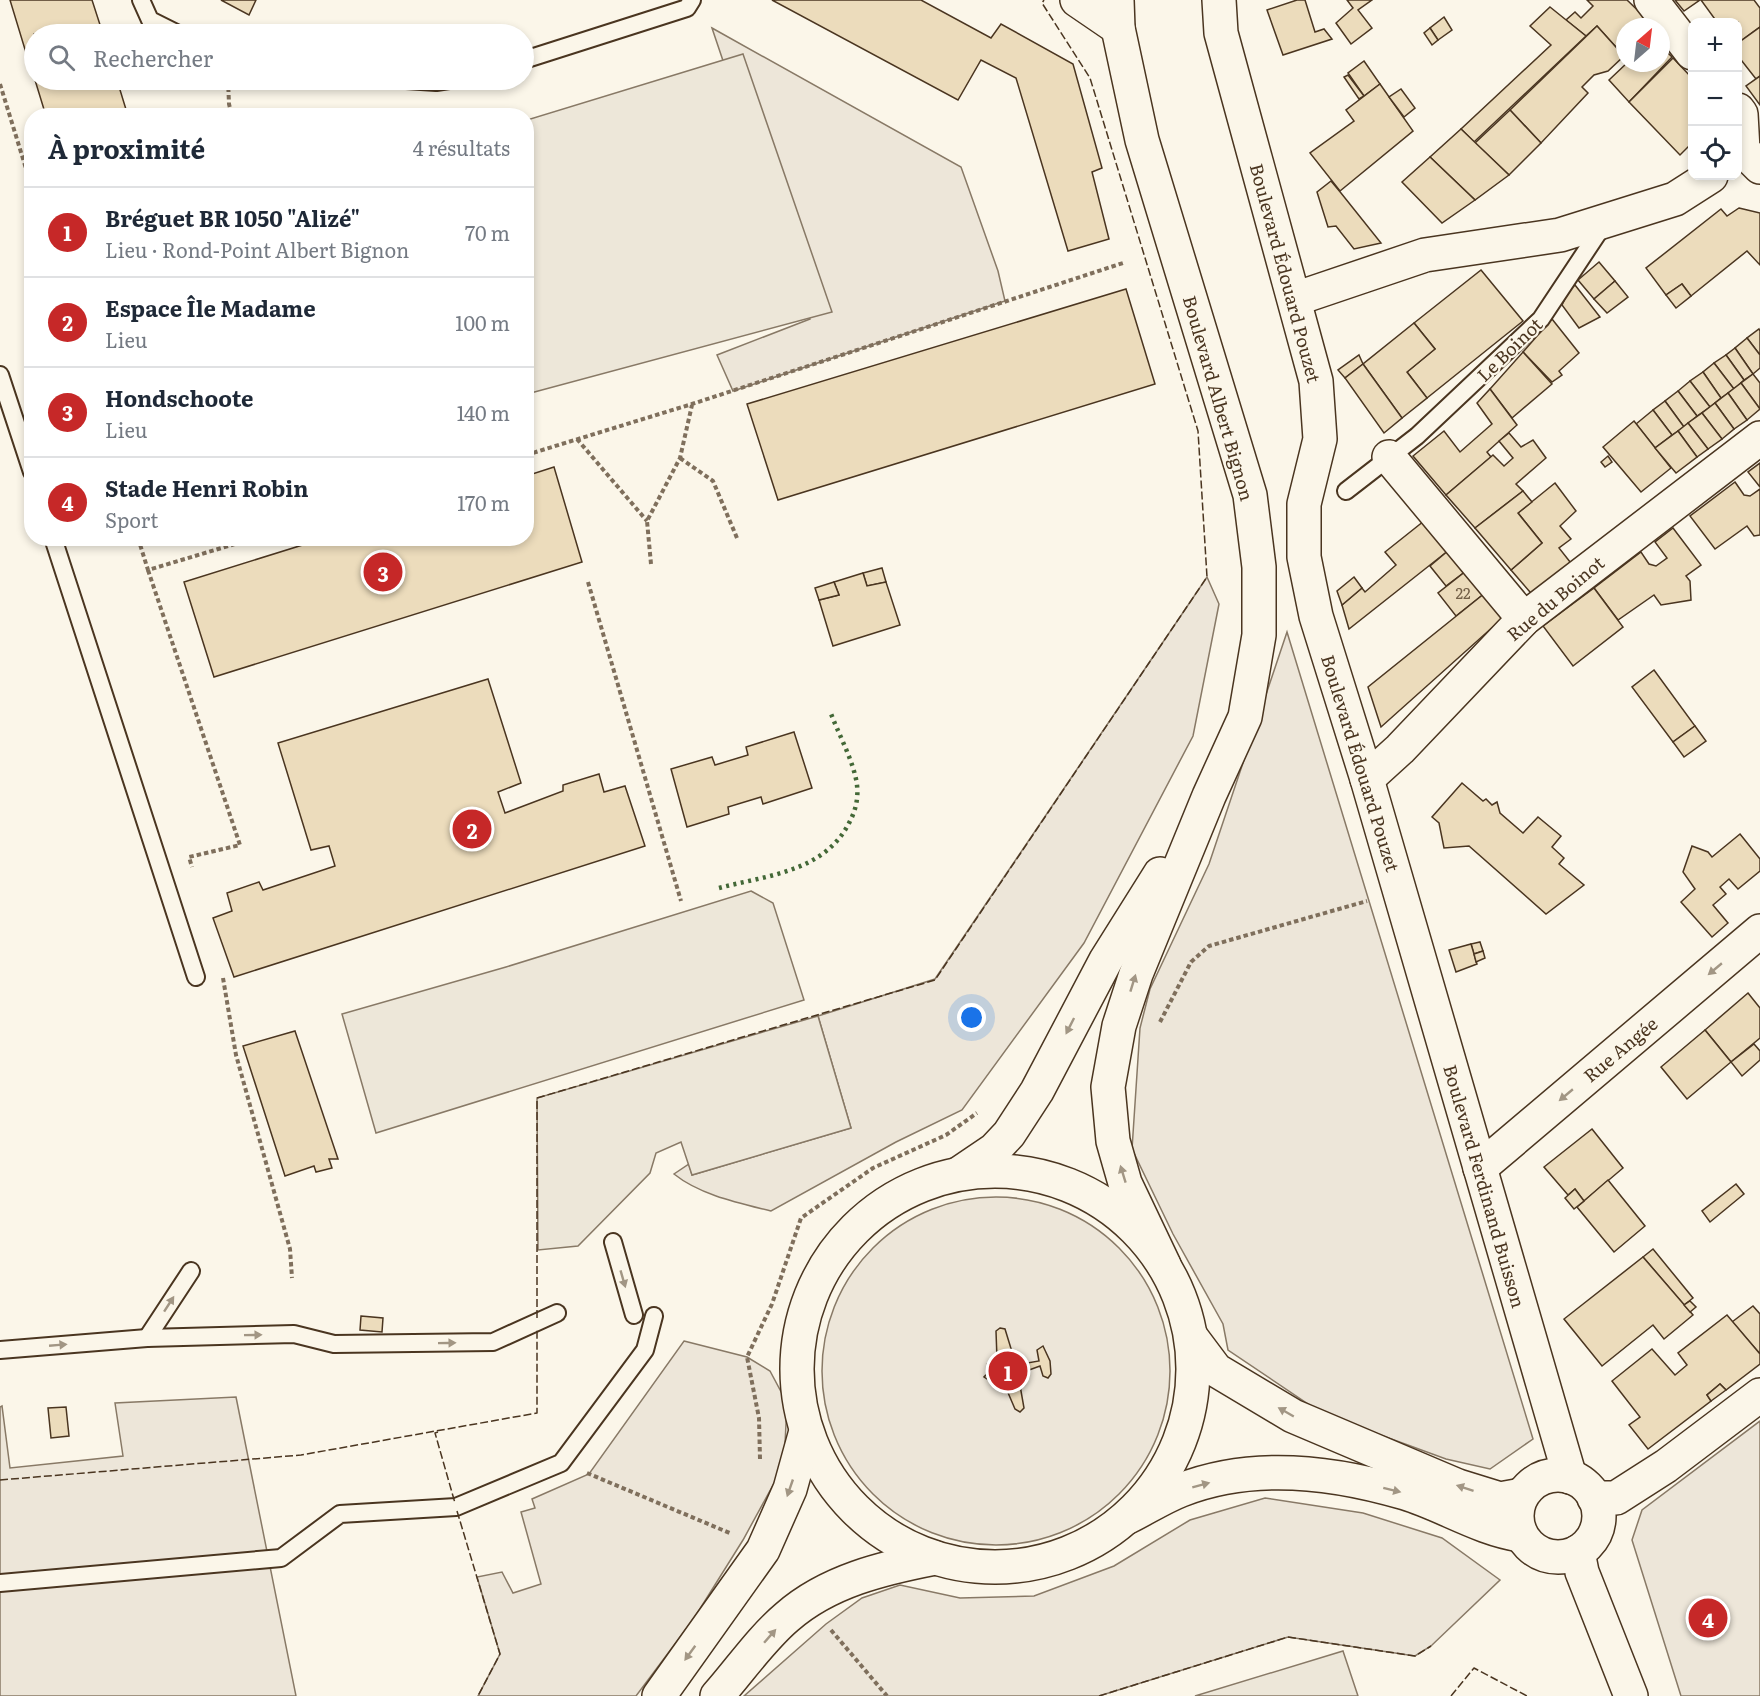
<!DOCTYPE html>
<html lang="fr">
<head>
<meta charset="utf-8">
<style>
	:root { --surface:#fff; --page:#f6f6f7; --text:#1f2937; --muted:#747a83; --line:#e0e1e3; --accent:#c62828 }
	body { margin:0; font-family:Literata,serif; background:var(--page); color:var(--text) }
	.controls { position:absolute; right:18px; top:18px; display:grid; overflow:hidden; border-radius:12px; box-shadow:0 3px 9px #0003 }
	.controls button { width:54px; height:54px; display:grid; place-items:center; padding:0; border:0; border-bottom:2px solid var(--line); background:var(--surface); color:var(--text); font:30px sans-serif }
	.compass { position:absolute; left:1616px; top:18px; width:54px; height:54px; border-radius:50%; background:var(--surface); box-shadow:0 3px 9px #0003; rotate:28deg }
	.you { position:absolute; left:972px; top:1018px; width:21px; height:21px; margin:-15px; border:4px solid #fff; border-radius:50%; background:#1a73e8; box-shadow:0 0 0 9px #1a73e833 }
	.badge { display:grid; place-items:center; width:39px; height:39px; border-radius:50%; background:var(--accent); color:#fff; font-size:20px; font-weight:700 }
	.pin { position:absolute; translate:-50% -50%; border:3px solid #fff; box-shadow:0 2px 6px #0006 }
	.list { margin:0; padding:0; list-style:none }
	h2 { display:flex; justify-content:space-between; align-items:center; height:78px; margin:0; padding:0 24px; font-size:26px }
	h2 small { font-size:20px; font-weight:400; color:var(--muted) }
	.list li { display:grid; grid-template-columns:39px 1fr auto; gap:18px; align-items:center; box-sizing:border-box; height:90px; padding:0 24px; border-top:2px solid var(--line) }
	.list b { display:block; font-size:22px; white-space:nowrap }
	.list p { margin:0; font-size:20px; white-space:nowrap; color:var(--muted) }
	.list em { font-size:20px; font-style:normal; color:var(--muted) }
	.icon { flex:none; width:33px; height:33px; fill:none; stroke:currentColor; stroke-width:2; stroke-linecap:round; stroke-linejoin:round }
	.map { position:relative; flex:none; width:1760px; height:1696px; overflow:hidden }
	.search { position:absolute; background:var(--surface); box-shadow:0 3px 9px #0003; left:24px; top:24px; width:510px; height:66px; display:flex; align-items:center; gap:15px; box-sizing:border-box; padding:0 21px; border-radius:33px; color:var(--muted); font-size:22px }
	.panel { position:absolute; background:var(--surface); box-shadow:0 3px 9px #0003; left:24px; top:108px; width:510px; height:438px; border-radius:24px }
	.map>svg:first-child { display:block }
	.green { fill:#ede6d9; stroke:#887966; stroke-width:1.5 }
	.parking { fill:#ede7d9; stroke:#887966; stroke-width:1.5 }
	.building { fill:#ecdcbc; stroke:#4a3520; stroke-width:1.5 }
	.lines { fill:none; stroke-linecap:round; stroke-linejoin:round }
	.service-casing { stroke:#4a3520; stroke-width:20 }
	.minor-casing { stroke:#4a3520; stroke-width:36 }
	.tertiary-casing { stroke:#4a3520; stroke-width:36 }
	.primary-casing { stroke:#4a3520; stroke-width:36 }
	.path { stroke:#7f6f5c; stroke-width:4; stroke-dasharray:4.5 3; stroke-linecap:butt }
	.service { stroke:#fbf6e9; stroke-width:16 }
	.minor { stroke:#fbf6e9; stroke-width:33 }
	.tertiary { stroke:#fbf6e9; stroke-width:33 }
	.primary { stroke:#fbf6e9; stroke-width:33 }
	.hedge { stroke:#436837; stroke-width:4.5; stroke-dasharray:3 4.5; stroke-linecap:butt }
	.fence { stroke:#4a3520; stroke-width:1.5; stroke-dasharray:8 3; stroke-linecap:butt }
	.oneway { fill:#a29684 }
	.labels { text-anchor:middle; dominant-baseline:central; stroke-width:4.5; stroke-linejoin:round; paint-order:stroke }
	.number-label { font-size:15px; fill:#725f47 }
	.street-label { font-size:18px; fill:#4a3520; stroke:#fbf6e9 }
</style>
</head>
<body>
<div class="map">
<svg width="1760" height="1696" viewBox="0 0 1760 1696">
	<rect width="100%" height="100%" fill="#fbf6e9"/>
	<!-- green -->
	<g class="green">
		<path d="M712,28L961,167L998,271L1005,301L733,391L717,355L810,319Z"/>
		<path d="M1207,577L1219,604L1193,736L1084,943L962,1110L896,1142L771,1211C739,1203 700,1195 674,1174L689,1164L692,1175L851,1128L818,1016L935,979Z"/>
		<path d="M1287,632L1533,1439L1490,1469L1446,1459L1323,1414L1228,1350L1223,1324L1173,1234L1132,1149L1140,1028L1150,989L1209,864Z"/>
		<circle cx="996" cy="1371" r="174"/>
		<path d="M684,1341L747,1357L770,1371L787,1403L784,1465L743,1540L693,1620L636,1696H478L500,1654L477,1577L502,1572L513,1593L541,1584L521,1512L535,1508L532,1499L589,1474Z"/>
		<path d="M236,1397L296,1696H0V1407L2,1406L10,1468L123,1456L115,1403Z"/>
		<path d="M1760,1421V1696H1681L1632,1540L1642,1510Z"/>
		<path d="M1265,1498L1363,1513L1442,1538L1500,1580L1431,1646L1415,1656L1288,1637L1099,1696H744L826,1624L862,1598L900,1585L960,1598L1034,1596L1114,1566L1190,1520Z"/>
	</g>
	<!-- parking -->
	<g class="parking">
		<path d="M743,54L832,312L527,394V120Z"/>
		<path d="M751,891L773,903L804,1000L376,1133L342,1014L506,967Z"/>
		<path d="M818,1016L851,1128L692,1175L681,1142L656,1153L650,1173L578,1246L538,1250L537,1098Z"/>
		<path d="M1343,1651L1358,1696H1195Z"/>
	</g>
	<!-- building -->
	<g class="building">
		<path d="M10,0H92L103,34H34V79Z"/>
		<path d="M221,0H256L249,15Z"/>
		<path d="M772,0H921L991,38L1001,24L1073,64L1102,168L1092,172L1109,239L1068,251L1016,78L981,60L958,100Z"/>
		<path d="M1297,0H1305L1315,32L1324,29L1332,39L1283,55L1267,10Z"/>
		<path d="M1347,0H1372L1358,10L1372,28L1351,44L1336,23L1353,8Z"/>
		<path d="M1587,0H1627L1655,27H1625L1624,56L1597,26L1586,36L1566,20L1575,12L1581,18L1593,6Z"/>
		<path d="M1675,0H1700L1684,11Z"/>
		<path d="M1701,0H1754L1760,8V27L1738,43V22H1717Z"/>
		<path d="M1550,7L1586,36L1474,142L1461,129L1551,45L1530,26Z"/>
		<path d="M1444,17L1452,30L1438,40L1430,28Z"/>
		<path d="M1597,26L1624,56L1608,71L1594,75L1582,87L1588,93L1541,143L1510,110Z"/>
		<path d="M1760,27V76L1756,79L1738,56V43Z"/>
		<path d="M1430,28L1438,40L1432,45L1424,33Z"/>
		<path d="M1661,46L1672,57L1629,102L1609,80L1627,63H1661Z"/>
		<path d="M1673,58L1692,78V143L1680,155L1629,102Z"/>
		<path d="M1364,61L1380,84L1364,96L1348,73Z"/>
		<path d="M1348,75L1364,96L1359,99L1344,77Z"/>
		<path d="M1760,76V105L1746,86Z"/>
		<path d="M35,80H117L128,116H46Z"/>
		<path d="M1380,84L1413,131L1340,191L1310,153L1354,121L1346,110Z"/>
		<path d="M1401,89L1415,108L1404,117L1389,97Z"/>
		<path d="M1510,110L1541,143L1509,175L1475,143Z"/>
		<path d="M1461,129L1509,175L1475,200L1430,157Z"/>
		<path d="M1430,157L1475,200L1442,223L1402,182Z"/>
		<path d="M1331,181L1341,193L1381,243L1354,249L1336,226L1328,227L1317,192Z"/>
		<path d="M1739,208L1760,213V265L1747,251L1691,296L1682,284L1666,295L1646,268L1721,209L1727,216Z"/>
		<path d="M1599,262L1615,281L1594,299L1578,280Z"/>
		<path d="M1481,270L1523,321L1427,398L1407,372L1435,349L1414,323Z"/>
		<path d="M1615,281L1628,297L1607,313L1594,299Z"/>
		<path d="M1682,284L1691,296L1676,308L1666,295Z"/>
		<path d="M1575,285L1600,317L1579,328L1562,305L1569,290Z"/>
		<path d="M1126,289L1155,384L778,500L747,404Z"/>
		<path d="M1552,319L1579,353L1559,371L1562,375L1552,382L1523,352Z"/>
		<path d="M1414,323L1435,349L1407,372L1427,398L1402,418L1363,364Z"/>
		<path d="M1759,329L1760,331V355L1747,338Z"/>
		<path d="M1747,338L1760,355V368L1753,374L1735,348Z"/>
		<path d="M1735,348L1753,374L1744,380L1726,355Z"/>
		<path d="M1523,352L1552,384L1512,418L1490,389Z"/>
		<path d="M1359,355L1363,364L1345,378L1338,370Z"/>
		<path d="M1726,355L1744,380L1734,389L1714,363Z"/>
		<path d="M1714,363L1734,389L1721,398L1703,372Z"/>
		<path d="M1363,364L1402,418L1384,433L1345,378Z"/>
		<path d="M1703,372L1721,398L1710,407L1690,381Z"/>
		<path d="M1753,374L1760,383V409L1741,383Z"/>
		<path d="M1690,381L1710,407L1697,416L1678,391Z"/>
		<path d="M1741,383L1760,409L1747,420L1728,393Z"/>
		<path d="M1490,389L1517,425L1487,452L1491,457L1446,495L1413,456L1444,431L1460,452L1492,424L1477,403Z"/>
		<path d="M1678,391L1697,416L1684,427L1665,401Z"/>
		<path d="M1728,393L1747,420L1734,429L1715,403Z"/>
		<path d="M1665,401L1684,427L1672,435L1653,410Z"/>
		<path d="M1715,403L1734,429L1722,439L1702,413Z"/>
		<path d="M1653,410L1672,435L1655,448L1636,424Z"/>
		<path d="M1702,413L1722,439L1708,449L1688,423Z"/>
		<path d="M1634,421L1671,468L1641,492L1603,447Z"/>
		<path d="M1688,423L1708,449L1697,457L1678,431Z"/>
		<path d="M1678,431L1697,457L1676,473L1655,448Z"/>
		<path d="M1509,433L1521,447L1533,440L1546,458L1516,484L1523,491L1475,528L1446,495L1493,455L1504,466L1513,458L1499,441Z"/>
		<path d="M1608,456L1612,462L1605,467L1601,462Z"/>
		<path d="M1760,463V487L1748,472Z"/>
		<path d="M554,467L582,562L214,677L184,582L325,538H526V476Z"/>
		<path d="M1735,482L1744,495L1750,496L1760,489V535L1754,536L1747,526L1715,549L1690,516Z"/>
		<path d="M1555,483L1576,511L1560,526L1571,539L1559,548L1574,567L1536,599L1511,570L1542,543L1518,513Z"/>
		<path d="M1523,491L1532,502L1518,513L1542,543L1511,570L1475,528Z"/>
		<path d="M1424,521L1449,550L1349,629L1342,605L1362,588L1365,592L1396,565L1385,552Z"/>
		<path d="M1673,528L1701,565L1686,576L1690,581L1691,600L1661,605L1654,595L1618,620L1594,588L1641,552L1649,564L1656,566L1667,558L1655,542Z"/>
		<path d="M1449,550L1466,571L1446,586L1430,566Z"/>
		<path d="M882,568L886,582L867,586L863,573Z"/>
		<path d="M1466,571L1485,593L1456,616L1438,593Z"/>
		<path d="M863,573L867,586L886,582L900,625L833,646L819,600L839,595L834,582Z"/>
		<path d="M1354,577L1362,588L1342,605L1337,591Z"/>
		<path d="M834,582L839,595L819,600L815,588Z"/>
		<path d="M1594,588L1623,627L1573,666L1543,626Z"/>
		<path d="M1485,593L1504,617L1381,727L1368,687Z"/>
		<path d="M1654,670L1695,726L1673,742L1632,687Z"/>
		<path d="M488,679L521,783L498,792L505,813L563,791V785L599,774L604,792L625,786L645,846L234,977L213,918L232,911L227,893L259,882L263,890L335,866L329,846L311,850L278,743Z"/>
		<path d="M1695,726L1706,741L1684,757L1673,742Z"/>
		<path d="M794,732L812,788L763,804L761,797L728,807L729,814L687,827L671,769L712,757L715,765L748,755L746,747Z"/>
		<path d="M1462,783L1483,801L1486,799L1492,805L1497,802L1500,813L1523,833L1538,817L1561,836L1552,847L1564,858L1559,864L1584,885L1546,914L1469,846L1444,848L1439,823L1432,817Z"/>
		<path d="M1740,834L1760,859V871L1738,889L1729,879L1720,887L1726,894L1713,905L1728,923L1712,937L1681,902L1695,889L1683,872L1692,846L1708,852L1712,857Z"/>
		<path d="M1480,942L1483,951L1474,954L1471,944Z"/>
		<path d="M1471,944L1477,964L1456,972L1449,950Z"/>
		<path d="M1483,951L1485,958L1476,962L1474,954Z"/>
		<path d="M1748,993L1760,1008V1038L1731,1062L1705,1030Z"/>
		<path d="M1705,1030L1731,1062L1687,1099L1661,1067Z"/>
		<path d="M295,1031L338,1159H329L332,1168L316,1172L314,1166L285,1176L243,1046Z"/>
		<path d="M1754,1044L1760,1051V1060L1742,1076L1731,1062Z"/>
		<path d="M1592,1129L1623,1168L1584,1201L1575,1189L1568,1195L1544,1167Z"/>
		<path d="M1608,1180L1645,1226L1614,1252L1577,1207Z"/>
		<path d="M1736,1184L1744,1194L1710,1222L1702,1211Z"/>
		<path d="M1575,1189L1584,1201L1574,1209L1565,1198Z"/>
		<path d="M1653,1249L1693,1298L1684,1305L1643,1257Z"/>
		<path d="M1643,1257L1693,1315L1664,1339L1653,1325L1602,1366L1564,1319Z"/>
		<path d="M1690,1301L1696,1307L1690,1312L1684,1305Z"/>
		<path d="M1753,1306L1760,1314V1354L1732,1322Z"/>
		<path d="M1727,1315L1760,1354V1364L1726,1390L1720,1384L1707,1395L1711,1401L1648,1449L1629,1425L1640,1417L1612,1381L1652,1349L1675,1375L1687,1365L1678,1353Z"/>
		<path d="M361,1316L383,1318L382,1332L360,1330Z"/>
		<path d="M1000,1328L1005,1329L1016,1365L1039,1361L1037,1350L1043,1346L1050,1361L1051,1374L1048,1378L1043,1376L1040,1366L1018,1374L1024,1408L1020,1412L1015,1409L1006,1388H998L999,1384H1004L1002,1378L990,1381L984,1377L988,1373L1000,1371L998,1364H987L997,1359L996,1331Z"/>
		<path d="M1720,1384L1726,1390L1711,1401L1707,1395Z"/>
		<path d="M66,1407L69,1436L51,1438L48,1408Z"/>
	</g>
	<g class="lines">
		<defs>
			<g id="service">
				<path d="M141,0L150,20L178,34"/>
				<path d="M524,60L687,8L692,0"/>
				<path d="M406,80L436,82L449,80"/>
				<path d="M0,375L32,472"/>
				<path d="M1346,491L1417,436L1541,319L1604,224"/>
				<path d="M53,538L196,977"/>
				<path d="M613,1242L634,1315"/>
				<path d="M147,1338L191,1271"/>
				<path d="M0,1350L147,1338L294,1334L334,1344L493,1342L557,1313"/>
				<path d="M0,1583L281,1558L340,1514L456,1507L561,1463L645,1350L654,1316"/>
			</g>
			<g id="minor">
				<path d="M1077,0L1118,28"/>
				<path d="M1651,0L1692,53"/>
				<path d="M1738,110L1741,114L1743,150L1760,167"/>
				<path d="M1295,299L1425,255L1560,235L1675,199L1711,176"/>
				<path d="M1389,457L1524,619"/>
				<path d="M1367,779L1400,749L1524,619L1760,438"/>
				<path d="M1480,1168L1760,931"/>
				<path d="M1594,1498H1616L1666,1466L1760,1395"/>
			</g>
			<g id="tertiary">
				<path d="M1219,0L1221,33L1316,381L1320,439L1304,504V557L1316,616L1367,779L1570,1477"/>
				<path d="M1192,1338L1216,1370L1293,1416L1458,1486L1500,1499L1522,1495"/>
				<circle cx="1558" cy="1516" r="41"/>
				<path d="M1128,1517C1146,1508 1163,1497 1181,1490C1252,1462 1334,1472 1405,1493C1444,1505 1480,1529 1521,1535"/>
				<path d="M1578,1552L1582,1572L1631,1696"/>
			</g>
			<g id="primary">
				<path d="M1117,0L1118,28L1142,140L1250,495L1259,567V635L1245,717L1209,796L1136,974L1119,1026L1108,1087L1113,1141L1125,1183L1164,1265"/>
				<circle cx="995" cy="1369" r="198"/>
				<path d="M960,1173L994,1150L1009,1134L1037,1091L1106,960L1160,874"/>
				<path d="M659,1696L763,1550L790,1489L806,1431"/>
				<path d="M717,1696C740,1670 761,1639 787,1617C828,1581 883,1568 935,1558"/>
			</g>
		</defs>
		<!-- service casing -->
		<use href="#service" class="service-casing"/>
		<!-- minor casing -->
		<use href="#minor" class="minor-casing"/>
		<!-- tertiary casing -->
		<use href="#tertiary" class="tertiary-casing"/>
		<!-- primary casing -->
		<use href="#primary" class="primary-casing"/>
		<!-- path -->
		<g class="path">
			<path d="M228,80L229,104L232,116"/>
			<path d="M0,84L32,188"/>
			<path d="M577,439L647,521"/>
			<path d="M526,455L692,404L1123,263"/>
			<path d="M680,458L713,481L737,538"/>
			<path d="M138,538L148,570L255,538"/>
			<path d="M651,564L647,521L680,458L692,405"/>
			<path d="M148,570L240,845L189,857L192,867"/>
			<path d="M588,582L681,901"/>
			<path d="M223,978L236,1055L290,1249L292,1278"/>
			<path d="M1160,1022L1191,962L1209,946L1367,901"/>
			<path d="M760,1459L759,1418L747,1357L772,1304L801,1218L873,1168L946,1135L977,1113"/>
			<path d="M587,1473L732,1534"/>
			<path d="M831,1630L887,1696"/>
		</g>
		<!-- service -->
		<use href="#service" class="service"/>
		<!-- minor -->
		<use href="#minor" class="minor"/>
		<!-- tertiary -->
		<use href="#tertiary" class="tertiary"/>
		<!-- primary -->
		<use href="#primary" class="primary"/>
		<!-- hedge -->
		<path class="hedge" d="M719,888C768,875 827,872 851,819C857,807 859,793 856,779C851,756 838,733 830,711"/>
		<!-- fence -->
		<g class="fence">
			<path d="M537,1318V1098L935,980L1207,577L1198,431L1090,78L1042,3L1044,0"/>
			<path d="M438,1432L435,1433L455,1503"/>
			<path d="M0,1480L301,1455L537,1413V1330"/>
			<path d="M457,1511L500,1654L478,1696"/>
			<path d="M1099,1696L1288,1637L1415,1656L1431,1646"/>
			<path d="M1451,1696L1474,1668L1527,1696"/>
		</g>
	</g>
	<!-- one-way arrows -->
	<defs><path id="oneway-solid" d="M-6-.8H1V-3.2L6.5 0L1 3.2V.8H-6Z" transform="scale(1.5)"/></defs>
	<g class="oneway">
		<use href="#oneway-solid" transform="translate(1715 969) rotate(140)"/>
		<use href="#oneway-solid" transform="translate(1133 983) rotate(-73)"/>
		<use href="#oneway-solid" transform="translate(1070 1026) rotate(117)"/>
		<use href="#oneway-solid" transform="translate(1566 1095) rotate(140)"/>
		<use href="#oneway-solid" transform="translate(1123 1174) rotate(-107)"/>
		<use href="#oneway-solid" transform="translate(623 1279) rotate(74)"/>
		<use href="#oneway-solid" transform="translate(169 1304) rotate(-57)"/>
		<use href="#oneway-solid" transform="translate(253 1335) rotate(-1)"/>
		<use href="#oneway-solid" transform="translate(447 1343) rotate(-1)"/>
		<use href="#oneway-solid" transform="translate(58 1345) rotate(-5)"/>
		<use href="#oneway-solid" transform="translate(1286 1412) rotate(-150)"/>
		<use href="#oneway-solid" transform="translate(1201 1485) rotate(-15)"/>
		<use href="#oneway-solid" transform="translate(790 1488) rotate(109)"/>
		<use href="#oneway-solid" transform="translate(1465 1488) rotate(-162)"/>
		<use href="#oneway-solid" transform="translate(1392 1490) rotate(14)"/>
		<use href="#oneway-solid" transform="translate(770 1636) rotate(-49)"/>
		<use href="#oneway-solid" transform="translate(690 1653) rotate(126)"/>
	</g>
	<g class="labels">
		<!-- number labels -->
		<g class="number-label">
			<text x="1463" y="592">22</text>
		</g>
		<!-- street labels -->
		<g class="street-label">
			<text transform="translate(1286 273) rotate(75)">Boulevard Édouard Pouzet</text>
			<text transform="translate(1509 349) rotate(-44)">Le Boinot</text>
			<text transform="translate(1219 398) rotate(74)">Boulevard Albert Bignon</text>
			<text transform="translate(1555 598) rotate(-40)">Rue du Boinot</text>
			<text transform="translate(1361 763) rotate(73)">Boulevard Édouard Pouzet</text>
			<text transform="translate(1620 1049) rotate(-40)">Rue Angée</text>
			<text transform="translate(1485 1186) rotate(74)">Boulevard Ferdinand Buisson</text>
		</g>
	</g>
</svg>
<div class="controls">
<button>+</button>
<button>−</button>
<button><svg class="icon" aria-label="locate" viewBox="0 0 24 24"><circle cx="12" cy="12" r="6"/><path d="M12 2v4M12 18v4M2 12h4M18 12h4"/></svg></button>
</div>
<svg class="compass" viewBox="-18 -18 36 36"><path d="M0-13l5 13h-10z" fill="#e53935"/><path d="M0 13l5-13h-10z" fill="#747a83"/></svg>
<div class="you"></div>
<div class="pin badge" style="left:1008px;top:1371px">1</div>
<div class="pin badge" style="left:472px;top:829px">2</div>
<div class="pin badge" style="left:383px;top:572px">3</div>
<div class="pin badge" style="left:1708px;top:1618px">4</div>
<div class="search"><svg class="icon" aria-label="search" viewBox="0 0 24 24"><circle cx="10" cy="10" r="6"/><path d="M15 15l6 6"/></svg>Rechercher</div>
<section class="panel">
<h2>À proximité<small>4 résultats</small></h2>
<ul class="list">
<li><span class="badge">1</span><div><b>Bréguet BR 1050 &quot;Alizé&quot;</b><p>Lieu · Rond-Point Albert Bignon</p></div><em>70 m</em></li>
<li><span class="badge">2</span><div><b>Espace Île Madame</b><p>Lieu</p></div><em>100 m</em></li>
<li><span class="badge">3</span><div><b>Hondschoote</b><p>Lieu</p></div><em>140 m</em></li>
<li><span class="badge">4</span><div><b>Stade Henri Robin</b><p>Sport</p></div><em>170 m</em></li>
</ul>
</section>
</div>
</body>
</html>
